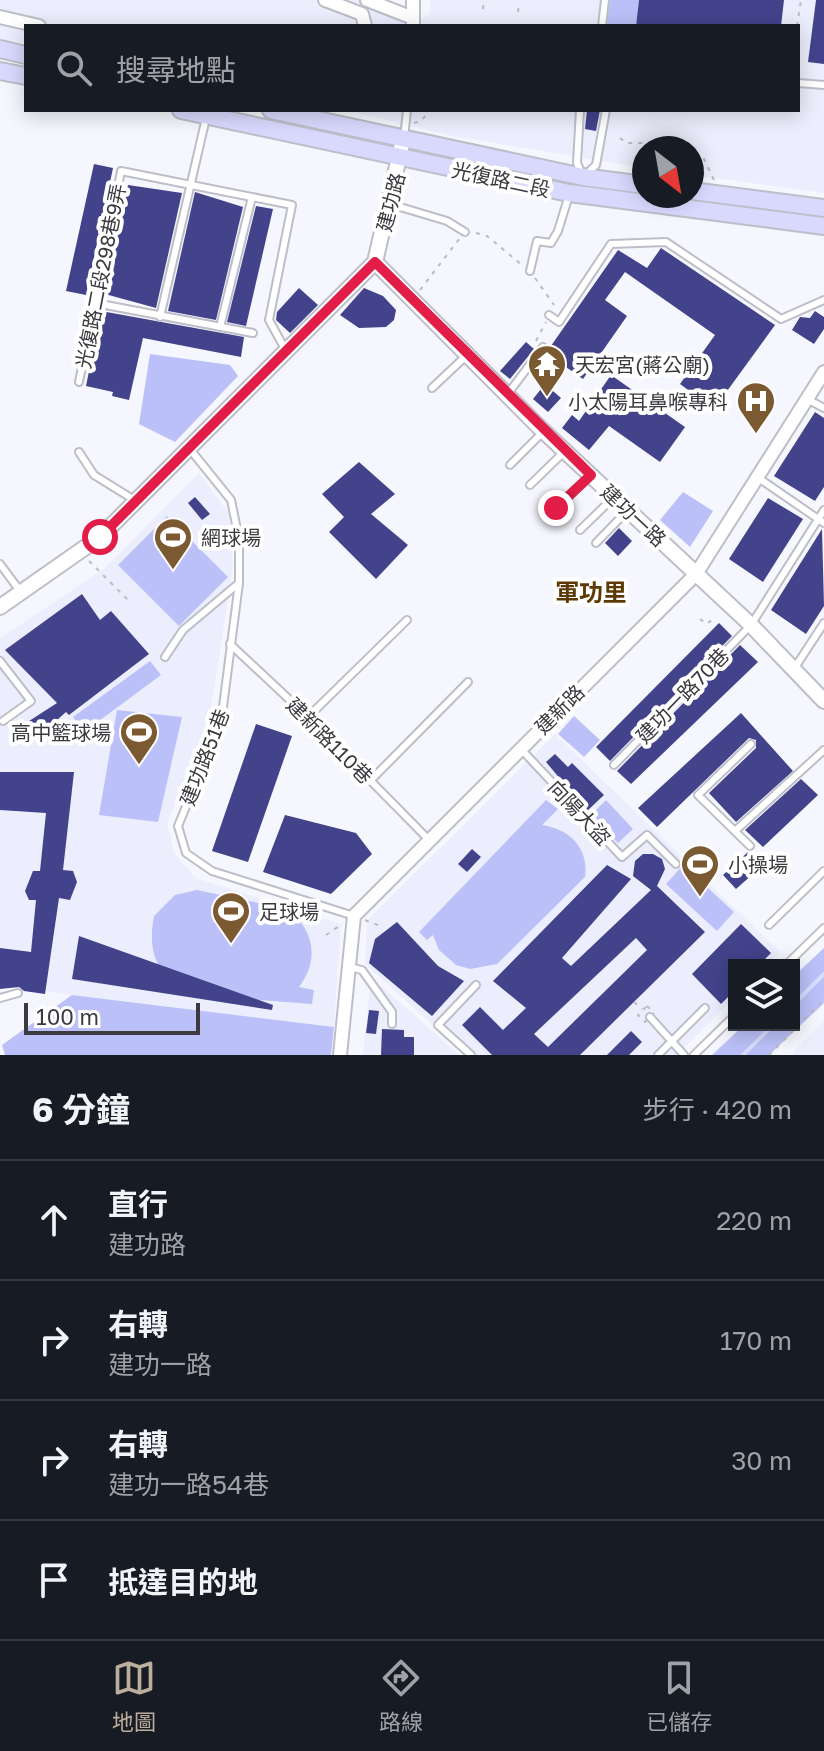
<!DOCTYPE html>
<html lang="zh-TW">
<head>
<meta charset="utf-8">
<style>
	:root { --surface:#171b24; --page:#242831; --text:#f1f3f6; --muted:#9ea1a6; --line:#363941; --accent:#bcae9d }
	body { margin:0; font-family:"Golos Text","Noto Sans TC",sans-serif; background:var(--page); color:var(--text) }
	.controls { position:absolute; right:24px; bottom:24px; display:grid; overflow:hidden; border-radius:0px; box-shadow:0 4px 20px #0003 }
	.controls button { width:72px; height:72px; display:grid; place-items:center; padding:0; border:0; border-bottom:2px solid var(--line); background:var(--surface); color:var(--text); font:40px sans-serif }
	.compass { position:absolute; left:632px; top:136px; width:72px; height:72px; border-radius:50%; background:var(--surface); box-shadow:0 4px 20px #0003; rotate:149deg }
	.scale { position:absolute; left:24px; bottom:20px; width:176px; box-sizing:border-box; padding-left:8px; border:4px solid #3a3a3f; border-top:0; font-size:22px; line-height:28px; white-space:nowrap; color:#3a3a3f; -webkit-text-stroke:6px #fff; paint-order:stroke }
	.stop { position:absolute; width:24px; height:24px; margin:-18px; border:6px solid #e11d48; border-radius:50%; background:#fff }
	.stop.end { background:#e11d48; border-color:#fff; box-shadow:0 2px 8px #0008 }
	.list { margin:0; padding:0; list-style:none }
	h2 { display:flex; justify-content:space-between; align-items:center; height:104px; margin:0; padding:0 32px; font-size:34px }
	h2 small { font-size:26px; font-weight:400; color:var(--muted) }
	.list li { display:grid; grid-template-columns:52px 1fr auto; gap:24px; align-items:center; box-sizing:border-box; height:120px; padding:0 32px; border-top:2px solid var(--line) }
	.list b { display:block; font-size:30px; white-space:nowrap }
	.list p { margin:0; font-size:26px; white-space:nowrap; color:var(--muted) }
	.list em { font-size:26px; font-style:normal; color:var(--muted) }
	.icon { flex:none; width:44px; height:44px; fill:none; stroke:currentColor; stroke-width:2; stroke-linecap:round; stroke-linejoin:round }
	.map { position:relative; flex:none; width:824px; height:1055px; overflow:hidden }
	.search { position:absolute; background:var(--surface); box-shadow:0 4px 20px #0003; left:24px; right:24px; top:24px; height:88px; display:flex; align-items:center; gap:20px; box-sizing:border-box; padding:0 28px; border-radius:0px; color:var(--muted); font-size:30px }
	.sheet { height:584px; background:var(--surface) }
	nav { display:flex; justify-content:space-around; align-items:center; box-sizing:border-box; height:112px; border-top:2px solid var(--line); background:var(--surface); font-size:22px; color:var(--muted) }
	nav a { display:grid; justify-items:center; gap:4px }
	nav .on { color:var(--accent) }
	.map>svg:first-child { display:block }
	.built { fill:#eceefd }
	.green { fill:#bbc1f8 }
	.lines { fill:none; stroke-linecap:round; stroke-linejoin:round }
	.stream { stroke:#d9ddff; stroke-width:4 }
	.building { fill:#42438b; fill-rule:evenodd }
	.service-casing { stroke:#bdbec8; stroke-width:10 }
	.minor-casing { stroke:#bdbec8; stroke-width:16 }
	.tertiary-casing { stroke:#bdbec8; stroke-width:18 }
	.secondary-casing { stroke:#bdbec8; stroke-width:20 }
	.path { stroke:#bbbcc2; stroke-width:2; stroke-dasharray:4 6; stroke-linecap:butt }
	.service { stroke:#fff; stroke-width:6 }
	.minor { stroke:#fff; stroke-width:12 }
	.tertiary { stroke:#fff; stroke-width:14 }
	.secondary { stroke:#d8d9fd; stroke-width:16 }
	.route { stroke:#e11d48; stroke-width:10 }
	.labels { text-anchor:middle; dominant-baseline:central; stroke-width:8; stroke-linejoin:round; paint-order:stroke }
	.street-label { font-size:20px; fill:#3a3a3f; stroke:#fff }
	.poi-label { font-size:20px; fill:#3a3a3f; stroke:#fff; text-anchor:start }
	.quarter-label { font-size:24px; font-weight:bold; fill:#5d3903; stroke:#fff }
</style>
</head>
<body>
<div class="map">
<svg width="824" height="1055" viewBox="0 0 824 1055">
	<rect width="100%" height="100%" fill="#f6f7fe"/>
	<!-- built -->
	<g class="built">
		<path d="M0,0H358L419,20L430,14V0H824V193L692,175V148H644V168L452,136L346,110H798V26H26V43L0,39Z"/>
		<path d="M199,473L229,514L233,567L209,722L167,823L175,854L196,878L341,924L334,1027L0,986V638L105,568Z"/>
		<path d="M555,734L780,952L767,965H734V998L677,1055H466L365,964L367,921Z"/>
		<path d="M371,977L459,1055H363Z"/>
		<path d="M824,1021V1055H794V1051Z"/>
	</g>
	<!-- green -->
	<g class="green">
		<path d="M610,0H639L636,26H607Z"/>
		<path d="M150,354L230,365L238,376L175,442L139,424Z"/>
		<path d="M683,492L713,511L690,547L660,520Z"/>
		<path d="M167,516L228,577L179,626L118,565Z"/>
		<path d="M150,661L161,675L84,732L73,717Z"/>
		<path d="M117,710L182,717L158,822L99,815Z"/>
		<path d="M574,716L600,740L584,757L558,734Z"/>
		<path d="M546,800L558,809L542,825C569,829 589,847 585,877L497,964L470,969L456,965L439,950L433,935L427,940L419,932Z"/>
		<path d="M606,800L633,829L618,843L591,815Z"/>
		<path d="M683,865L734,912L717,931L666,884Z"/>
		<path d="M197,890L287,909C314,929 320,960 299,987L314,990L312,1004C292,1002 193,996 183,990C154,972 148,947 154,916L175,895Z"/>
		<path d="M824,948V1003L769,1055H712L744,1025H794V976Z"/>
		<path d="M72,995L334,1027L331,1055H5L2,1045Z"/>
	</g>
	<g class="lines">
		<!-- stream -->
		<g class="stream">
			<path d="M794,1004L824,974"/>
			<path d="M743,1055L773,1025"/>
		</g>
	</g>
	<!-- building -->
	<g class="building">
		<path d="M639,0H784L781,26H636Z"/>
		<path d="M816,0H824V64L808,62Z"/>
		<path d="M587,110H600L596,131L585,129Z"/>
		<path d="M94,164L113,168L86,295L66,291Z"/>
		<path d="M128,185L182,193L156,308L105,294Z"/>
		<path d="M195,192L243,207L216,320L168,311Z"/>
		<path d="M256,206L273,209L246,326L227,322Z"/>
		<path d="M661,248L775,325L714,409L680,384L715,335L625,272L605,300L627,316L583,379L546,353L618,250L647,268Z"/>
		<path d="M299,288L318,305L290,333L276,320L277,312Z"/>
		<path d="M364,288L383,296L396,310L394,320L386,327L359,328L340,315Z"/>
		<path d="M101,311L244,337L241,357L143,338L129,400L112,396L113,392L86,386Z"/>
		<path d="M815,311L824,317V329L814,344L792,330L800,317L810,318Z"/>
		<path d="M526,342L534,349L510,379L500,371Z"/>
		<path d="M611,375L685,427L660,462L609,426L589,450L562,428L572,415L579,421Z"/>
		<path d="M545,384L561,398L548,412L533,399Z"/>
		<path d="M815,412L824,418V487L815,501L774,476Z"/>
		<path d="M359,462L395,494L371,514L408,545L376,579L329,532L344,517L322,494Z"/>
		<path d="M195,497L210,514L202,520L188,503Z"/>
		<path d="M768,498L803,519L763,582L729,559Z"/>
		<path d="M619,528L632,541L618,556L605,543Z"/>
		<path d="M822,529L824,606L806,634L771,610Z"/>
		<path d="M82,594L100,620L111,611L149,654L69,715L66,712L38,737L26,723L57,703L5,650Z"/>
		<path d="M719,623L732,636L610,761L596,747Z"/>
		<path d="M740,645L758,662L631,784L617,771Z"/>
		<path d="M741,713L793,771L736,822L709,793L756,748V740L749,738L657,827L638,808Z"/>
		<path d="M256,724L292,736L248,862L212,851Z"/>
		<path d="M555,754L568,767L572,763L604,795L587,811L546,762Z"/>
		<path d="M0,772H74L63,870L73,871L77,882L70,900L59,898L45,994L24,991L19,987L0,989V948L31,952L36,900H29L25,891L33,871H40L46,813L0,810Z"/>
		<path d="M801,779L818,795L763,847L745,830Z"/>
		<path d="M285,815L356,833L372,854L331,894L263,872Z"/>
		<path d="M472,849L481,857L467,872L458,864Z"/>
		<path d="M748,852L762,866L736,889L723,875Z"/>
		<path d="M643,854H653L662,859L665,869L657,886L705,932L580,1055H492L462,1025L480,1007L503,1030L526,1008L493,981L607,865L631,879L562,958L571,966L651,890L633,876L635,861ZM636,938L647,950L548,1047L534,1034Z"/>
		<path d="M397,922L438,966L464,981L432,1016L369,963L375,939Z"/>
		<path d="M741,924L771,953L759,965H734V991L721,1004L692,974Z"/>
		<path d="M79,936L273,1005L272,1010L72,979Z"/>
		<path d="M369,1010L379,1011L376,1034L366,1033Z"/>
		<path d="M382,1029L404,1030V1037H414V1055H381Z"/>
		<path d="M631,1031L642,1042L629,1055H607Z"/>
	</g>
	<g class="lines">
		<defs>
			<g id="service">
				<path d="M602,26L605,0"/>
				<path d="M798,83L824,85"/>
				<path d="M580,110L577,163L583,177L596,165L606,110"/>
				<path d="M404,138L407,110"/>
				<path d="M390,204L447,221L465,232"/>
				<path d="M530,271L537,241L551,243L558,231L569,195"/>
				<path d="M95,303L253,333"/>
				<path d="M549,315L559,322L611,244L666,242L781,319L824,300"/>
				<path d="M160,317L206,118"/>
				<path d="M220,327L252,197"/>
				<path d="M79,382L121,171L292,205L269,320L285,349"/>
				<path d="M432,388L467,355"/>
				<path d="M507,395L543,347"/>
				<path d="M807,399L824,408"/>
				<path d="M189,448L231,500L239,539V583L221,722L178,826L186,853L212,871L354,916"/>
				<path d="M79,452L94,475L136,501"/>
				<path d="M510,465L544,431"/>
				<path d="M757,477L824,523"/>
				<path d="M530,485L565,451"/>
				<path d="M556,508L591,475"/>
				<path d="M580,530L614,497"/>
				<path d="M596,543L628,510"/>
				<path d="M0,564L20,591"/>
				<path d="M230,644L308,717L428,839"/>
				<path d="M165,657L183,630L239,583"/>
				<path d="M0,661L31,701L3,721"/>
				<path d="M794,669L824,623"/>
				<path d="M308,717L407,620"/>
				<path d="M520,748L622,857L647,835L676,864"/>
				<path d="M614,765L751,625L824,510"/>
				<path d="M371,780L468,682"/>
				<path d="M735,831L824,750"/>
				<path d="M750,846L698,795L751,744"/>
				<path d="M769,925L824,871"/>
				<path d="M786,965L824,928"/>
				<path d="M349,967L362,970L392,1012V1024"/>
				<path d="M0,998L18,993"/>
				<path d="M650,1017L684,1055"/>
				<path d="M471,1055L438,1025L476,985"/>
				<path d="M658,1055L705,1008"/>
				<path d="M694,1055L734,1016"/>
			</g>
			<g id="minor">
				<path d="M325,0L362,14L365,26"/>
				<path d="M367,0L413,18"/>
				<path d="M0,17L39,26"/>
				<path d="M413,26V0"/>
				<path d="M340,1055L354,916L696,574L824,372"/>
			</g>
			<g id="tertiary">
				<path d="M375,262L539,427L751,625L824,701"/>
				<path d="M0,607L100,537L375,262L403,140"/>
			</g>
			<g id="secondary">
				<path d="M0,49L26,55"/>
				<path d="M0,71L26,76"/>
				<path d="M181,110L569,193L824,226"/>
				<path d="M271,110L583,177L644,185"/>
				<path d="M692,191L824,208"/>
			</g>
		</defs>
		<!-- service casing -->
		<use href="#service" class="service-casing"/>
		<!-- minor casing -->
		<use href="#minor" class="minor-casing"/>
		<!-- tertiary casing -->
		<use href="#tertiary" class="tertiary-casing"/>
		<!-- secondary casing -->
		<use href="#secondary" class="secondary-casing"/>
		<!-- path -->
		<g class="path">
			<path d="M483,9L484,0"/>
			<path d="M518,12L519,3"/>
			<path d="M797,26L801,0"/>
			<path d="M414,123L421,121L430,110"/>
			<path d="M620,138L626,143H643L650,148"/>
			<path d="M699,178L692,164L703,157L714,180"/>
			<path d="M476,233L487,236L522,265"/>
			<path d="M535,278L554,305"/>
			<path d="M420,290L460,238"/>
			<path d="M536,341L546,322"/>
			<path d="M89,561L131,603"/>
			<path d="M700,619L707,624L714,618"/>
			<path d="M365,920L383,927"/>
			<path d="M326,935L342,924"/>
			<path d="M634,1002L642,1009"/>
			<path d="M647,1006L654,1013L645,1022L638,1015Z"/>
			<path d="M769,1055L824,1000"/>
		</g>
		<!-- service -->
		<use href="#service" class="service"/>
		<!-- minor -->
		<use href="#minor" class="minor"/>
		<!-- tertiary -->
		<use href="#tertiary" class="tertiary"/>
		<!-- secondary -->
		<use href="#secondary" class="secondary"/>
	</g>
	<g class="lines">
		<!-- route -->
		<path class="route" d="M100,537L375,262L591,475L556,508"/>
	</g>
	<!-- icons -->
	<defs>
		<symbol id="temple-pin" viewBox="-11 -11 22 30"><path d="M0 17L-7.5 6A9.5 9.5 0 1 1 7.5 6Z" fill="#7b5931" stroke="#fff"/><path d="M0-6L5-2H3V0L6.5 2.5H4V6H1.5V3h-3V6H-4V2.5H-6.5L-3 0V-2H-5Z" fill="#fff"/></symbol>
		<symbol id="hospital-pin" viewBox="-11 -11 22 30"><path d="M0 17L-7.5 6A9.5 9.5 0 1 1 7.5 6Z" fill="#7b5931" stroke="#fff"/><path d="M-5-5h3v3.5h4V-5h3V5h-3V1.5h-4V5h-3Z" fill="#fff"/></symbol>
		<symbol id="stadium-pin" viewBox="-11 -11 22 30"><path d="M0 17L-7.5 6A9.5 9.5 0 1 1 7.5 6Z" fill="#7b5931" stroke="#fff"/><path d="M0-5a6.5 5 0 1 0 0 10a6.5 5 0 1 0 0-10ZM-3.5-1.8h7v3.6h-7Z" fill="#fff"/></symbol>
	</defs>
	<g fill-rule="evenodd">
		<use href="#temple-pin" x="525" y="342" width="44" height="60"/>
		<use href="#hospital-pin" x="734" y="379" width="44" height="60"/>
		<use href="#stadium-pin" x="151" y="515" width="44" height="60"/>
		<use href="#stadium-pin" x="117" y="710" width="44" height="60"/>
		<use href="#stadium-pin" x="678" y="842" width="44" height="60"/>
		<use href="#stadium-pin" x="209" y="889" width="44" height="60"/>
	</g>
	<g class="labels">
		<!-- street labels -->
		<g class="street-label">
			<text transform="translate(501 179) rotate(12)">光復路二段</text>
			<text transform="translate(390 202) rotate(-76)">建功路</text>
			<text transform="translate(100 276) rotate(-79)">光復路二段298巷9弄</text>
			<text transform="translate(634 515) rotate(43)">建功一路</text>
			<text transform="translate(682 695) rotate(-46)">建功一路70巷</text>
			<text transform="translate(559 709) rotate(-45)">建新路</text>
			<text transform="translate(330 740) rotate(45)">建新路110巷</text>
			<text transform="translate(204 757) rotate(-69)">建功路51巷</text>
			<text transform="translate(580 812) rotate(47)">向陽大盜</text>
		</g>
		<!-- poi labels -->
		<g class="poi-label">
			<text x="575" y="364">天宏宮(蔣公廟)</text>
			<text x="728" y="401" text-anchor="end">小太陽耳鼻喉專科</text>
			<text x="201" y="537">網球場</text>
			<text x="111" y="732" text-anchor="end">高中籃球場</text>
			<text x="728" y="864">小操場</text>
			<text x="259" y="911">足球場</text>
		</g>
		<!-- quarter labels -->
		<g class="quarter-label">
			<text x="591" y="591">軍功里</text>
		</g>
	</g>
</svg>
<div class="controls">
<button><svg class="icon" aria-label="layers" viewBox="0 0 24 24"><path d="M12 4l9 5-9 5-9-5zM3 14l9 5 9-5"/></svg></button>
</div>
<svg class="compass" viewBox="-18 -18 36 36"><path d="M0-13l5 13h-10z" fill="#e53935"/><path d="M0 13l5-13h-10z" fill="#9ea1a6"/></svg>
<div class="scale">100 m</div>
<div class="stop" style="left:100px;top:537px"></div>
<div class="stop end" style="left:556px;top:508px"></div>
<div class="search"><svg class="icon" aria-label="search" viewBox="0 0 24 24"><circle cx="10" cy="10" r="6"/><path d="M15 15l6 6"/></svg>搜尋地點</div>
</div>
<section class="sheet">
<h2>6 分鐘<small>步行 · 420 m</small></h2>
<ul class="list">
<li><svg class="icon" aria-label="ahead" viewBox="0 0 24 24"><path d="M12 20V5M6 11l6-6 6 6"/></svg><div><b>直行</b><p>建功路</p></div><em>220 m</em></li>
<li><svg class="icon" aria-label="right" viewBox="0 0 24 24"><path d="M7 20v-9h11M14 6l5 5-5 5"/></svg><div><b>右轉</b><p>建功一路</p></div><em>170 m</em></li>
<li><svg class="icon" aria-label="right" viewBox="0 0 24 24"><path d="M7 20v-9h11M14 6l5 5-5 5"/></svg><div><b>右轉</b><p>建功一路54巷</p></div><em>30 m</em></li>
<li><svg class="icon" aria-label="arrive" viewBox="0 0 24 24"><path d="M6 21V4h12l-3 4 3 4H6"/></svg><div><b>抵達目的地</b></div></li>
</ul>
</section>
<nav>
<a class="on"><svg class="icon" aria-label="map" viewBox="0 0 24 24"><path d="M3 6l6-2 6 2 6-2v14l-6 2-6-2-6 2zM9 4v14M15 6v14"/></svg>地圖</a>
<a><svg class="icon" aria-label="directions" viewBox="0 0 24 24"><path d="M12 3l9 9-9 9-9-9zM9 14v-3h6M13 9l2 2-2 2"/></svg>路線</a>
<a><svg class="icon" aria-label="saved" viewBox="0 0 24 24"><path d="M7 4h10v16l-5-4-5 4z"/></svg>已儲存</a>
</nav>
</body>
</html>
